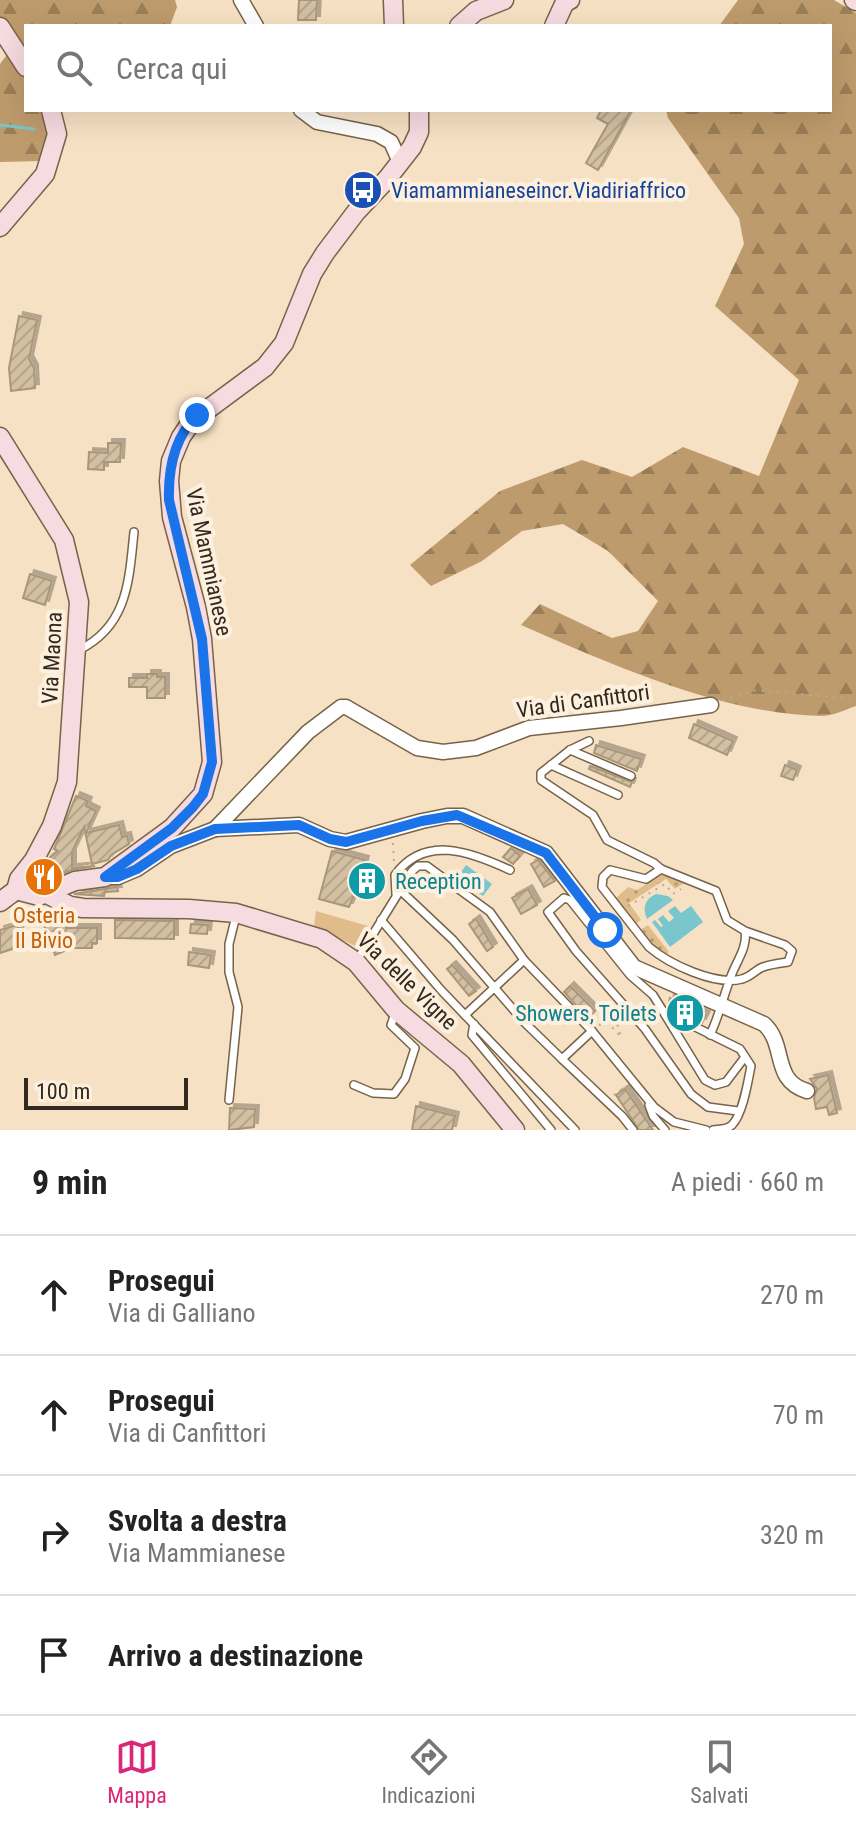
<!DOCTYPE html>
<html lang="it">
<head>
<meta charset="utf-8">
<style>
	:root { --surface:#fff; --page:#f6f6f6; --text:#222; --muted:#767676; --line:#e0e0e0; --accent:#db2777 }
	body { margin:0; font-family:"Roboto Condensed",sans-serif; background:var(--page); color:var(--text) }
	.scale { position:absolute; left:24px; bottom:20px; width:164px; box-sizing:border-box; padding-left:8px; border:4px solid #31291e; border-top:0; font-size:22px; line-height:28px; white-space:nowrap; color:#31291e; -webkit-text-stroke:6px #fdf0de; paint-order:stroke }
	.stop { position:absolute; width:24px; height:24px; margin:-18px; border:6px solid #1a73e8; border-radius:50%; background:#fff }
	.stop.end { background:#1a73e8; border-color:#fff; box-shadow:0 2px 8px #0008 }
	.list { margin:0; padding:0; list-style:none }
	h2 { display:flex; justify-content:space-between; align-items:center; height:104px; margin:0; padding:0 32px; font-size:34px }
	h2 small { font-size:26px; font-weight:400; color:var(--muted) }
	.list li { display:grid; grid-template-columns:52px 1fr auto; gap:24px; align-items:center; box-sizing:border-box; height:120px; padding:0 32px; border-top:2px solid var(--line) }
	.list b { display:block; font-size:30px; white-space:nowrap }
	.list p { margin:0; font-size:26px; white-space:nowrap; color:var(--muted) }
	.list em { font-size:26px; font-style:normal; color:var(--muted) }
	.icon { flex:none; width:44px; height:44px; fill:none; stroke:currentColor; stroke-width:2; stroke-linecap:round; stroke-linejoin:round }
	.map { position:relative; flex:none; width:856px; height:1130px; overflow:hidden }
	.search { position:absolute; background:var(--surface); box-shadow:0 8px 32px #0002; left:24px; right:24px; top:24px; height:88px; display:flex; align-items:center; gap:20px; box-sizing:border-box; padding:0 28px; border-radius:0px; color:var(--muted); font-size:30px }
	.sheet { height:584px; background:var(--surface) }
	nav { display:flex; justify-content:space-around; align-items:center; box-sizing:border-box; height:112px; border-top:2px solid var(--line); background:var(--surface); font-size:22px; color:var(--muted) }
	nav a { display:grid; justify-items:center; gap:4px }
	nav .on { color:var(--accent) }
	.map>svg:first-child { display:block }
	.grass { fill:url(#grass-dots) }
	.forest { fill:url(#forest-firs) }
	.park { fill:#e0bc8b }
	.water { fill:#7ac6cd }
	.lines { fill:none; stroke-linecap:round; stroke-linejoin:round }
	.stream { stroke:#7ac6cd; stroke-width:3 }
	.building { fill:url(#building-hatch); stroke:#a9977a; stroke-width:2; filter:url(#shadow) }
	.lane-casing { stroke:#776349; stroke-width:10 }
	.street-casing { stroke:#776349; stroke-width:17 }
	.secondary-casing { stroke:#776349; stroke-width:21 }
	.path { stroke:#bba992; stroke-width:2; stroke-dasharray:2 6; stroke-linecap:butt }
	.lane { stroke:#fff; stroke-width:7 }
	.street { stroke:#fff; stroke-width:14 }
	.secondary { stroke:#f6dbe0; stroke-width:18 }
	.route { stroke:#1a73e8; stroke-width:10 }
	.labels { text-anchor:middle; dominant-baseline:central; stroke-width:8; stroke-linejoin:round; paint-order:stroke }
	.transit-label { font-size:22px; fill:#164399; stroke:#fdf0de; text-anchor:start }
	.street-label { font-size:22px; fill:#31291e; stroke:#fdf0de }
	.culture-label { font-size:22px; fill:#0d838f; stroke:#fdf0de; text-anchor:start }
	.food-label { font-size:22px; fill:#c56008; stroke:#fdf0de }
</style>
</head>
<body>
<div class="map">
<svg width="856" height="1130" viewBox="0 0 856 1130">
	<defs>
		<pattern id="grass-dots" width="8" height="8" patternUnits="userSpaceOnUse" patternTransform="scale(2)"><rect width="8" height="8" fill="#e0bc8b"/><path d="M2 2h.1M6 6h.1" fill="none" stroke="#b69971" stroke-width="1.8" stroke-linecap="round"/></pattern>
		<pattern id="forest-firs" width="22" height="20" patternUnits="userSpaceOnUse" patternTransform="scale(2)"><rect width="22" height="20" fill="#be9b6c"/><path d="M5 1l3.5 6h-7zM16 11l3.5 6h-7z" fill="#9b7e58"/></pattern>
		<pattern id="building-hatch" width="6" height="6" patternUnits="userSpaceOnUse" patternTransform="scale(2)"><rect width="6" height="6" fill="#d3bfa1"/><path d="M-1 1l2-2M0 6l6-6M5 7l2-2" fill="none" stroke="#b6a48a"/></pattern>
		<filter id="shadow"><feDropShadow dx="4" dy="-4" stdDeviation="0" flood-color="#0004"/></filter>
	</defs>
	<rect width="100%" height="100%" fill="#f7e1c4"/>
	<!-- grass -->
	<g class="grass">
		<path d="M661,875H670L686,882L675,889L666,879L629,903L641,920L635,924L616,898L628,887L637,890Z"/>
		<path d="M648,925L669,952L666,954L660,952L640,930Z"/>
	</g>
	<!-- forest -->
	<g class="forest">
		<path d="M0,0H175L177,7L170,26H26V110H43L48,139L40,161L0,162V64L6,56L0,33Z"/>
		<path d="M738,0H834L856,13V706C845,710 832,716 821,716C721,714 611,664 521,625L540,604L612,638L638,631L658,601L608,551L563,524L522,531L482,561L431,586L410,565L500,491L582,460L632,477L683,447L759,476L799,380L715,306L744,244L739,218L668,118L666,110H830V26H719Z"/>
	</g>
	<!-- park -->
	<path class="park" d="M316,911L368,926L355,946L314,926Z"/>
	<!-- water -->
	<g class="water">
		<path d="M466,865L492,884L483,896L457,878Z"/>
		<path d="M656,894L668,896L673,900L647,919C642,907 645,899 656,894Z"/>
		<path d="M675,906L681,913L691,906L703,922L670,947L652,922L655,920L661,927L663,926L658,919L663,915L669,922L674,918L668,911Z"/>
	</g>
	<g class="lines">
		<!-- stream -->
		<path class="stream" d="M0,125L34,129"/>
	</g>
	<!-- building -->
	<g class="building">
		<path d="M299,0H317L316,20H298Z"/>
		<path d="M601,110H631L598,170L586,163L608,124L597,118Z"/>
		<path d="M19,316L37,320L29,359L34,368L35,388L11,391L9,368Z"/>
		<path d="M108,443H121L120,462H104V470L88,469L89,452L108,453Z"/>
		<path d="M30,574L52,581L45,605L23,598Z"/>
		<path d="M147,674H157V677H165V698H147V687H129V678H147Z"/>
		<path d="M694,724L733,741L727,755L689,738Z"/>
		<path d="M596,745L641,759L637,771L594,753Z"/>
		<path d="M785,765L797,770L793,780L781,776Z"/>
		<path d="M590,766L632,782L630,787L589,769Z"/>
		<path d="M76,796L88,801L86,806L96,811L86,833L119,825L122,837L127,836L129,844L111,855L108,860L92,864L84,827L72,852V868L95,866L71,870L39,883L36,876L48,859L58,851L54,849Z"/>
		<path d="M511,848L520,856L513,864L503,857Z"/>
		<path d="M332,851L365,860L362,870L378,874L373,892L357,888L349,907L319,899Z"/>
		<path d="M538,860L555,881L544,887L531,864Z"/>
		<path d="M117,887L118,891L105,892L104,896L74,894Z"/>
		<path d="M528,889L537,905L521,914L512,898Z"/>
		<path d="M52,910L64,916L66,928H97V943H92V948H72L55,955L44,925L40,926L38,914Z"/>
		<path d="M476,919L493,947L487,951L469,924Z"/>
		<path d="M115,920L174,921V939L115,938Z"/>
		<path d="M191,924L208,925L207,934L190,933Z"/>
		<path d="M17,925L24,945L0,953V930Z"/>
		<path d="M189,952L211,955L209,968L188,965Z"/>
		<path d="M452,965L476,991L469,996L447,969Z"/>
		<path d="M570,986L595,1011L588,1018L564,992Z"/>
		<path d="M670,998L706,1015L702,1023L668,1006Z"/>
		<path d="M828,1075L837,1113L829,1115L827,1107L816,1109L814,1098L817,1089L810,1079Z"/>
		<path d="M625,1089L653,1130H639L616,1095Z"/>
		<path d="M416,1106L455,1116L452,1130H412Z"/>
		<path d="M230,1108L255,1109L254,1127L229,1130Z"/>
	</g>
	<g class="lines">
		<defs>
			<g id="lane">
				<path d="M79,650C128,626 129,580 134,532"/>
				<path d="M589,741L570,750L541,773V780L593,815L607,840L654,863L661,869"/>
				<path d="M570,750L631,776"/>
				<path d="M551,765L618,795"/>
				<path d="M400,890L453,940L525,1023L562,1059"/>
				<path d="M396,894L395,875C425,834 471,852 510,870"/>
				<path d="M381,920L441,990L575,1130"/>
				<path d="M357,960L412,871L418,866H427L490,912L524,960L592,1031L654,1107L674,1122L706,1130"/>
				<path d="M664,1013L705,1080L715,1085L726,1082L745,1057"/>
				<path d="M465,1015L524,960"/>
				<path d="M474,1024L472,1035L551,1130"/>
				<path d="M592,1031L562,1059L622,1116L633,1130"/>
				<path d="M710,1035C719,1016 723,998 730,979C735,963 748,948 745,931L727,920L716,891L661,869L646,879L610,870L603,877L602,887L649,947C669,964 715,986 742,979C751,977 755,970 763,967C771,964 780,963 788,962L792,951L785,945L745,931"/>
				<path d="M354,1085L373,1093L394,1094L405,1079L415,1048L391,1025L396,1011"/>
				<path d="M229,1100L238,1007L229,972V944L236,916"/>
				<path d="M649,1105L653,1116L665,1130"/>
				<path d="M713,1130C719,1129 727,1130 732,1125C743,1114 748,1081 751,1066L740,1049L663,1011L653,995L630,975L570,900L564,898L548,912L576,951L645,1029L691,1094L708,1107L738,1111"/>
			</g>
			<g id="street">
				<path d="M241,0L256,26"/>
				<path d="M301,110L317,122L377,134L391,142L400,162"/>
				<path d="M215,829L299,825L330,839L346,842L422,821L447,816H463L546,853L634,967L764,1024C787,1045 771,1080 807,1091"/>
				<path d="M106,877H118L137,869L171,846L215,829L308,732L341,707H346L417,748L443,752L476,748L529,728L621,718L711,705"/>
			</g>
			<g id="secondary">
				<path d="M393,0L394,26"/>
				<path d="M854,0L856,1"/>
				<path d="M459,26L476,11L504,0"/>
				<path d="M554,26L565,2L570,0"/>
				<path d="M0,27L26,67"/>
				<path d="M0,227L45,174L57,134L51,110"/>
				<path d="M0,437L64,540L79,602L67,782L52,826L34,860L19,879L16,890"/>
				<path d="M16,890L39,896L75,881L105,877L172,828L203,794L212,762L202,639L196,607L172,517L169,481L171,461L181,437L192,421L265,367L284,343L312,274L325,253L356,212L387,179L412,147L419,132V110"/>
				<path d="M47,894L70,906L83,908L189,909L236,913L322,939L356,962L396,1010L461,1064L515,1130"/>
				<path d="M0,902L16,890"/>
			</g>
		</defs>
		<!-- lane casing -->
		<use href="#lane" class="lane-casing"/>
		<!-- street casing -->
		<use href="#street" class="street-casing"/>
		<!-- secondary casing -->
		<use href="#secondary" class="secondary-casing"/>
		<!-- path -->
		<g class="path">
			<path d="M723,700L756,690L856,699"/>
			<path d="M393,843L394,861"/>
			<path d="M628,906L665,884L673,894L681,889"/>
			<path d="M599,1025L607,1022L621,1037L615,1017L619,1014"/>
			<path d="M614,1095L625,1087"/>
		</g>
		<!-- lane -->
		<use href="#lane" class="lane"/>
		<!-- street -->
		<use href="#street" class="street"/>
		<!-- secondary -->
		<use href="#secondary" class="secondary"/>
	</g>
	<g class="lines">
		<!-- route -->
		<path class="route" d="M197,415C174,438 168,468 169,500L202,639L212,762L203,794L193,807L172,828L105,877H118L137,869L171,846L215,829L299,825L330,839L346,842L422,821L457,815L546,853L605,930"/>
	</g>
	<!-- icons -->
	<defs>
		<symbol id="bus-disc" viewBox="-11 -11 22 22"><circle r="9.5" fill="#1a4fb4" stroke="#fdf0de"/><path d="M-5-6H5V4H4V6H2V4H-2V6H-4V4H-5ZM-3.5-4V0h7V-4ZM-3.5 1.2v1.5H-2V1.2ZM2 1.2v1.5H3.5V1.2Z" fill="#fff"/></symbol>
		<symbol id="restaurant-disc" viewBox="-11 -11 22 22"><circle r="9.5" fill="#e8710a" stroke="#fdf0de"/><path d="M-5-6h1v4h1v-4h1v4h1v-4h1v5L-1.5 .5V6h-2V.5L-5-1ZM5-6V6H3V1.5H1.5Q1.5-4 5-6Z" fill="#fff"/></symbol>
		<symbol id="building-disc" viewBox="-11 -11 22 22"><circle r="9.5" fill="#0f9aa8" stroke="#fdf0de"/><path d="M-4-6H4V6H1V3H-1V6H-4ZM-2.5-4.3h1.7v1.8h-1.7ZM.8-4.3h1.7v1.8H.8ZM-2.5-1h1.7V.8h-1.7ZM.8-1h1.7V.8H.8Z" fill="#fff"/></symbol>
	</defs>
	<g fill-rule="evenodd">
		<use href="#bus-disc" x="341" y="168" width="44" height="44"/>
		<use href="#restaurant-disc" x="22" y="855" width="44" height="44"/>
		<use href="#building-disc" x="345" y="859" width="44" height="44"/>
		<use href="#building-disc" x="663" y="991" width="44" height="44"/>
	</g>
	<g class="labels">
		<!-- transit labels -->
		<g class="transit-label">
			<text x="391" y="190">Viamammianeseincr.Viadiriaffrico</text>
		</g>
		<!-- street labels -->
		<g class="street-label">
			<text transform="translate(209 562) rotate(78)">Via Mammianese</text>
			<text transform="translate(52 658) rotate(-87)">Via Maona</text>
			<text transform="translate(583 701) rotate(-8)">Via di Canfittori</text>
			<text transform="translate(407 981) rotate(44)">Via delle Vigne</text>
		</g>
		<!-- culture labels -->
		<g class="culture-label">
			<text x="395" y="881">Reception</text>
			<text x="657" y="1013" text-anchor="end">Showers, Toilets</text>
		</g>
		<!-- food labels -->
		<g class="food-label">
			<text x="44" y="915">Osteria<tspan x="44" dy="25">Il Bivio</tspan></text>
		</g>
	</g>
</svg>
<div class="scale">100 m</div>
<div class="stop" style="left:605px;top:930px"></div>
<div class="stop end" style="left:197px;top:415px"></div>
<div class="search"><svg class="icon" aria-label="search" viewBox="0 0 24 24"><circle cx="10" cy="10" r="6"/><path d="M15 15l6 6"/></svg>Cerca qui</div>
</div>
<section class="sheet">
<h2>9 min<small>A piedi · 660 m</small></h2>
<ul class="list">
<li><svg class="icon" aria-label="ahead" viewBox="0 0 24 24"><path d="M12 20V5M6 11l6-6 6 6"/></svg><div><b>Prosegui</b><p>Via di Galliano</p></div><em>270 m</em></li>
<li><svg class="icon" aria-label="ahead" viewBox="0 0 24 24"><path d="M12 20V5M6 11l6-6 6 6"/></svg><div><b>Prosegui</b><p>Via di Canfittori</p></div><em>70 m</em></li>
<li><svg class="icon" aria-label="right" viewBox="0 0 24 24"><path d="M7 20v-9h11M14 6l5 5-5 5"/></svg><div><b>Svolta a destra</b><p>Via Mammianese</p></div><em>320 m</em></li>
<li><svg class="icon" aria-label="arrive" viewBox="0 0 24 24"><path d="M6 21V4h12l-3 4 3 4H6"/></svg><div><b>Arrivo a destinazione</b></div></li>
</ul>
</section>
<nav>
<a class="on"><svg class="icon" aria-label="map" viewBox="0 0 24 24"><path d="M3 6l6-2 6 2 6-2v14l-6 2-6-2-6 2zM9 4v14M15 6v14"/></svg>Mappa</a>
<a><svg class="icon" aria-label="directions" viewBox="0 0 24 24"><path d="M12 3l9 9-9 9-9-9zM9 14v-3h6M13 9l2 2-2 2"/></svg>Indicazioni</a>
<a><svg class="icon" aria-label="saved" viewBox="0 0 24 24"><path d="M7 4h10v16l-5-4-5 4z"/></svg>Salvati</a>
</nav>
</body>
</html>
